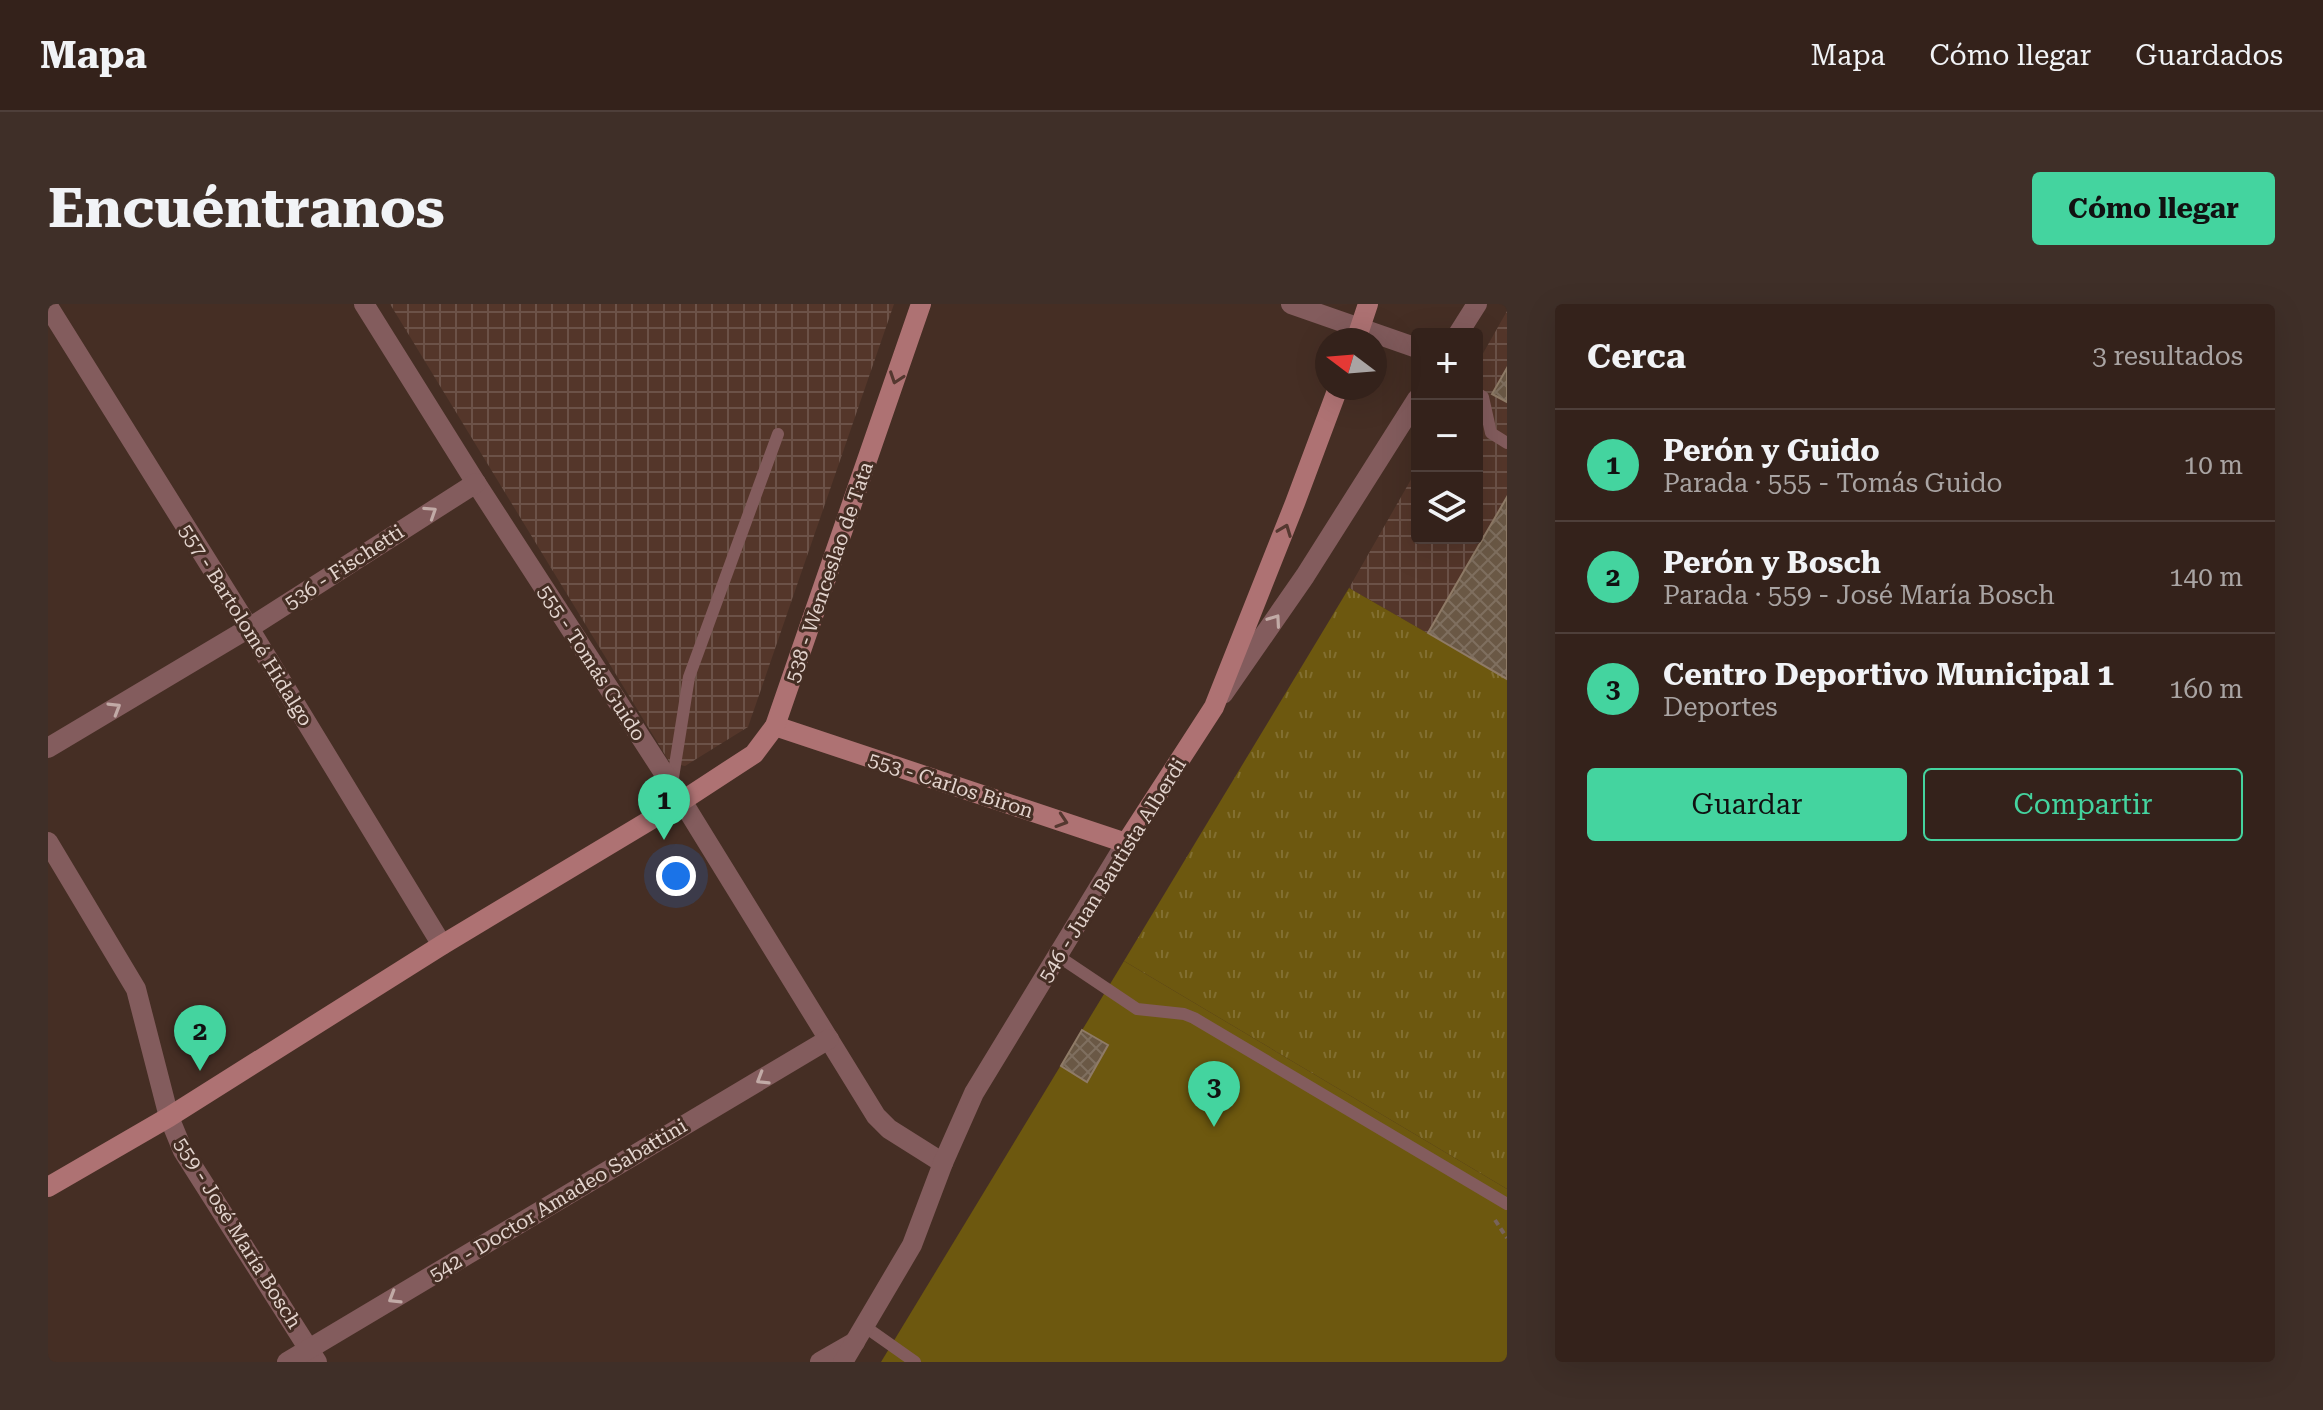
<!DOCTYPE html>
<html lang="es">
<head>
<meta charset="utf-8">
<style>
	:root { --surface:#34221b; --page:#3f2f28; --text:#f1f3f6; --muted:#a9a4a3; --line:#4e3f3a; --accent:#44d49f }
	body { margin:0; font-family:"Roboto Serif",serif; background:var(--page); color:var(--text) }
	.controls { position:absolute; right:24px; top:24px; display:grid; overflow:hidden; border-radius:8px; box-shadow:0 8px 32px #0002 }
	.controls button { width:72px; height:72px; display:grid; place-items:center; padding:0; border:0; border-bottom:2px solid var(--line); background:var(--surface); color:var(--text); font:40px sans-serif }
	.compass { position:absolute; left:1267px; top:24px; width:72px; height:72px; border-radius:50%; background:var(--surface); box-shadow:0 8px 32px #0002; rotate:286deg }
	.you { position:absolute; left:628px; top:572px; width:28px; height:28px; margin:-20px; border:6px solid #fff; border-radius:50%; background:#1a73e8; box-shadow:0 0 0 12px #1a73e833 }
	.badge { display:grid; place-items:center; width:52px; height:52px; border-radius:50%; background:var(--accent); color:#111; font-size:26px; font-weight:700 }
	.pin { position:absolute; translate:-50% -66px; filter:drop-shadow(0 2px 4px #0008) }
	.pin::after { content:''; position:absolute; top:42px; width:28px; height:24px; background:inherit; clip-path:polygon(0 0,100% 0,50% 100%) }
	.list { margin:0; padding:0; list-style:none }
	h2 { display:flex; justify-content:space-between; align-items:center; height:104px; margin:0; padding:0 32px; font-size:34px }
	h2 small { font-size:26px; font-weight:400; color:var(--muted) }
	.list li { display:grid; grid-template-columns:52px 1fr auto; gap:24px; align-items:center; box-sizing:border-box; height:112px; padding:0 32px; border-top:2px solid var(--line) }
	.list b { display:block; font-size:30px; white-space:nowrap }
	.list p { margin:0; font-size:26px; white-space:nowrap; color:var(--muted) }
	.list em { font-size:26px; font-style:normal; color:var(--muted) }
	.actions { display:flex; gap:16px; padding:24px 32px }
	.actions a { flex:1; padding:18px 0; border:2px solid var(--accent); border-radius:8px; text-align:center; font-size:28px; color:var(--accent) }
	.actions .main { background:var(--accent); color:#111 }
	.icon { flex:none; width:44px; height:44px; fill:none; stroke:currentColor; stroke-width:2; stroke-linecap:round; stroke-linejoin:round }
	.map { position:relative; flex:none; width:1459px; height:1058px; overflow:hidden; border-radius:8px }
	header { display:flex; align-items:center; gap:48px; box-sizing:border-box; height:112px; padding:0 40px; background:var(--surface); border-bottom:2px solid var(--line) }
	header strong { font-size:38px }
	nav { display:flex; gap:44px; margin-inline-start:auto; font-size:28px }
	.intro { display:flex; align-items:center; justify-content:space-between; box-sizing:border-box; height:192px; padding:0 48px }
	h1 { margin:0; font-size:56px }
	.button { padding:20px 36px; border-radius:8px; background:var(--accent); color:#111; font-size:28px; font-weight:700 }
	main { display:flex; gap:48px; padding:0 48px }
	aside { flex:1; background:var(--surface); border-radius:8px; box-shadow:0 8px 32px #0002 }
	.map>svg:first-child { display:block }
	.industrial { fill:url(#industrial-grid) }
	.grass { fill:url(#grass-tufts) }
	.pitch { fill:#6d580f }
	.building { fill:url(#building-cross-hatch); stroke:#8f7b67; stroke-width:2 }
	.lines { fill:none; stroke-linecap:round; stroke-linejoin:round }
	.path { stroke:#78635a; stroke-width:4; stroke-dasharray:6 4; stroke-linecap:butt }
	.lane { stroke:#835c5d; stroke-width:12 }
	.street { stroke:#835c5d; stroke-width:20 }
	.secondary { stroke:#ae7273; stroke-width:20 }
	.oneway { stroke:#553830 }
	.oneway2 { stroke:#c1aaa6 }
	.labels { text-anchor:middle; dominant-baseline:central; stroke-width:6; stroke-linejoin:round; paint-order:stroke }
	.street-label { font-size:20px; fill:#e3d4ce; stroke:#452e24 }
</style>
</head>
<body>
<header>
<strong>Mapa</strong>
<nav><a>Mapa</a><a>Cómo llegar</a><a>Guardados</a></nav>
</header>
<div class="intro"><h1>Encuéntranos</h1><a class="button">Cómo llegar</a></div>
<main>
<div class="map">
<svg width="1459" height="1058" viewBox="0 0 1459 1058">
	<defs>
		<pattern id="industrial-grid" width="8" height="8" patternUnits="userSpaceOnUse" patternTransform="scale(2)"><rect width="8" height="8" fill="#54362a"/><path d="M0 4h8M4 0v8" fill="none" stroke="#6c5248"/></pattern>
		<pattern id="grass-tufts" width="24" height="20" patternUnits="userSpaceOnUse" patternTransform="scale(2)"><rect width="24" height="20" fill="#6d580f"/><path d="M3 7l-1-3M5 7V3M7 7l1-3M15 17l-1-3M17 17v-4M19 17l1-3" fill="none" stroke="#826f31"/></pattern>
		<pattern id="building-cross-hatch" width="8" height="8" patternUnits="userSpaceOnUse" patternTransform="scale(2)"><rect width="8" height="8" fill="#6a5845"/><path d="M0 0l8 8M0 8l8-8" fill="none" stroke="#7f6f5f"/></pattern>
	</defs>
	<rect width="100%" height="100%" fill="#452e24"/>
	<!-- industrial -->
	<g class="industrial">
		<path d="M342,0H846L700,423L637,462L622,459Z"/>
		<path d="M1459,7V375L1301,284L1369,165V234H1429V60Z"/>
	</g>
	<!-- grass -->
	<path class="grass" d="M1301,284L1459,375V885L1076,657Z"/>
	<!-- pitch -->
	<path class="pitch" d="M1076,657L1459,885V1058H833Z"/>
	<!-- building -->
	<g class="building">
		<path d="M1459,64V98L1444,90Z"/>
		<path d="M1459,193V375L1380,329Z"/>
		<path d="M1034,726L1060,741L1039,778L1013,762Z"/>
	</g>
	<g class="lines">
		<!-- path -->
		<path class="path" d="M1447,916L1459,934"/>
		<!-- lane -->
		<g class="lane">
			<path d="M1429,89L1435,93L1443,129L1459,139"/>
			<path d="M624,480L641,373L730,130"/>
			<path d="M1010,652L1089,705L1136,710L1146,714L1459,900"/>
			<path d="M816,1022L867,1058"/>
		</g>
		<!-- street -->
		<g class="street">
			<path d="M316,0L428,179L634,497L828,812L841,825L895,859"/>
			<path d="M1243,0L1369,44"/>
			<path d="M0,2L201,324L394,641"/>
			<path d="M1410,30L1429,0"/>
			<path d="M1175,390L1257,272L1369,95"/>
			<path d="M0,444L201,324L428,179"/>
			<path d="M0,538L88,685L121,813L135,847L269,1058"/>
			<path d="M239,1058L781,735"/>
			<path d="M772,1058L807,1038"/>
			<path d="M795,1058L864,941L895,859L926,789L1078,539"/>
		</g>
		<!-- secondary -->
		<g class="secondary">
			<path d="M1308,36L1320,0"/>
			<path d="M727,422L1078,539L1166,403L1247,199L1290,84"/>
			<path d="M0,883L121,813L394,641L634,497L706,450L727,422L873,0"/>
		</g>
	</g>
	<!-- one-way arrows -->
	<defs><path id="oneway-chevron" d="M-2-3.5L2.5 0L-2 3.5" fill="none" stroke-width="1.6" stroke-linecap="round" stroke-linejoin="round" transform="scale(2)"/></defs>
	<g class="oneway">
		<use href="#oneway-chevron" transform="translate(848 74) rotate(109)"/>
		<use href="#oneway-chevron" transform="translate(1237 226) rotate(-69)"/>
		<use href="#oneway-chevron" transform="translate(1014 517) rotate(18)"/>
	</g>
	<g class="oneway2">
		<use href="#oneway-chevron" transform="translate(383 208) rotate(-33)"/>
		<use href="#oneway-chevron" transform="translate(1227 316) rotate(-55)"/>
		<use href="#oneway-chevron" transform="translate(67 404) rotate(-31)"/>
		<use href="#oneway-chevron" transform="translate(714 775) rotate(149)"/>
		<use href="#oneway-chevron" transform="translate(346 994) rotate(149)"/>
	</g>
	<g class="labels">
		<!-- street labels -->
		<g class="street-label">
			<text transform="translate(296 263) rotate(-33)">536 - Fischetti</text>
			<text transform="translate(781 268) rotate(-71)">538 - Wenceslao de Tata</text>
			<text transform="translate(198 321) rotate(58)">557 - Bartolomé Hidalgo</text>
			<text transform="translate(544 359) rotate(57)">555 - Tomás Guido</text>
			<text transform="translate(903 481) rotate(18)">553 - Carlos Biron</text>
			<text transform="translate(1064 566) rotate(-58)">546 - Juan Bautista Alberdi</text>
			<text transform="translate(510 896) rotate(-31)">542 - Doctor Amadeo Sabattini</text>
			<text transform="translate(190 929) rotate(58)">559 - José María Bosch</text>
		</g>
	</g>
</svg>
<div class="controls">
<button>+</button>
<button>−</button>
<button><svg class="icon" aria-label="layers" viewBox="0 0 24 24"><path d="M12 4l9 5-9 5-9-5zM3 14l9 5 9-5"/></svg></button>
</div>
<svg class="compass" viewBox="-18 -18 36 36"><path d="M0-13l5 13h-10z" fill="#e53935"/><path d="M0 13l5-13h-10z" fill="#a9a4a3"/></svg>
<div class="you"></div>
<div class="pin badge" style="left:616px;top:536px">1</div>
<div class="pin badge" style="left:152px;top:767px">2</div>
<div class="pin badge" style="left:1166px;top:823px">3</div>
</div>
<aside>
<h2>Cerca<small>3 resultados</small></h2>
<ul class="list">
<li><span class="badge">1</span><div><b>Perón y Guido</b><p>Parada · 555 - Tomás Guido</p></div><em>10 m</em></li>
<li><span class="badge">2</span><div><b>Perón y Bosch</b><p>Parada · 559 - José María Bosch</p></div><em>140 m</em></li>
<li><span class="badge">3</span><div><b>Centro Deportivo Municipal 1</b><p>Deportes</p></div><em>160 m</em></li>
</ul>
<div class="actions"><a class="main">Guardar</a><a>Compartir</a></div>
</aside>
</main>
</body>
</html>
